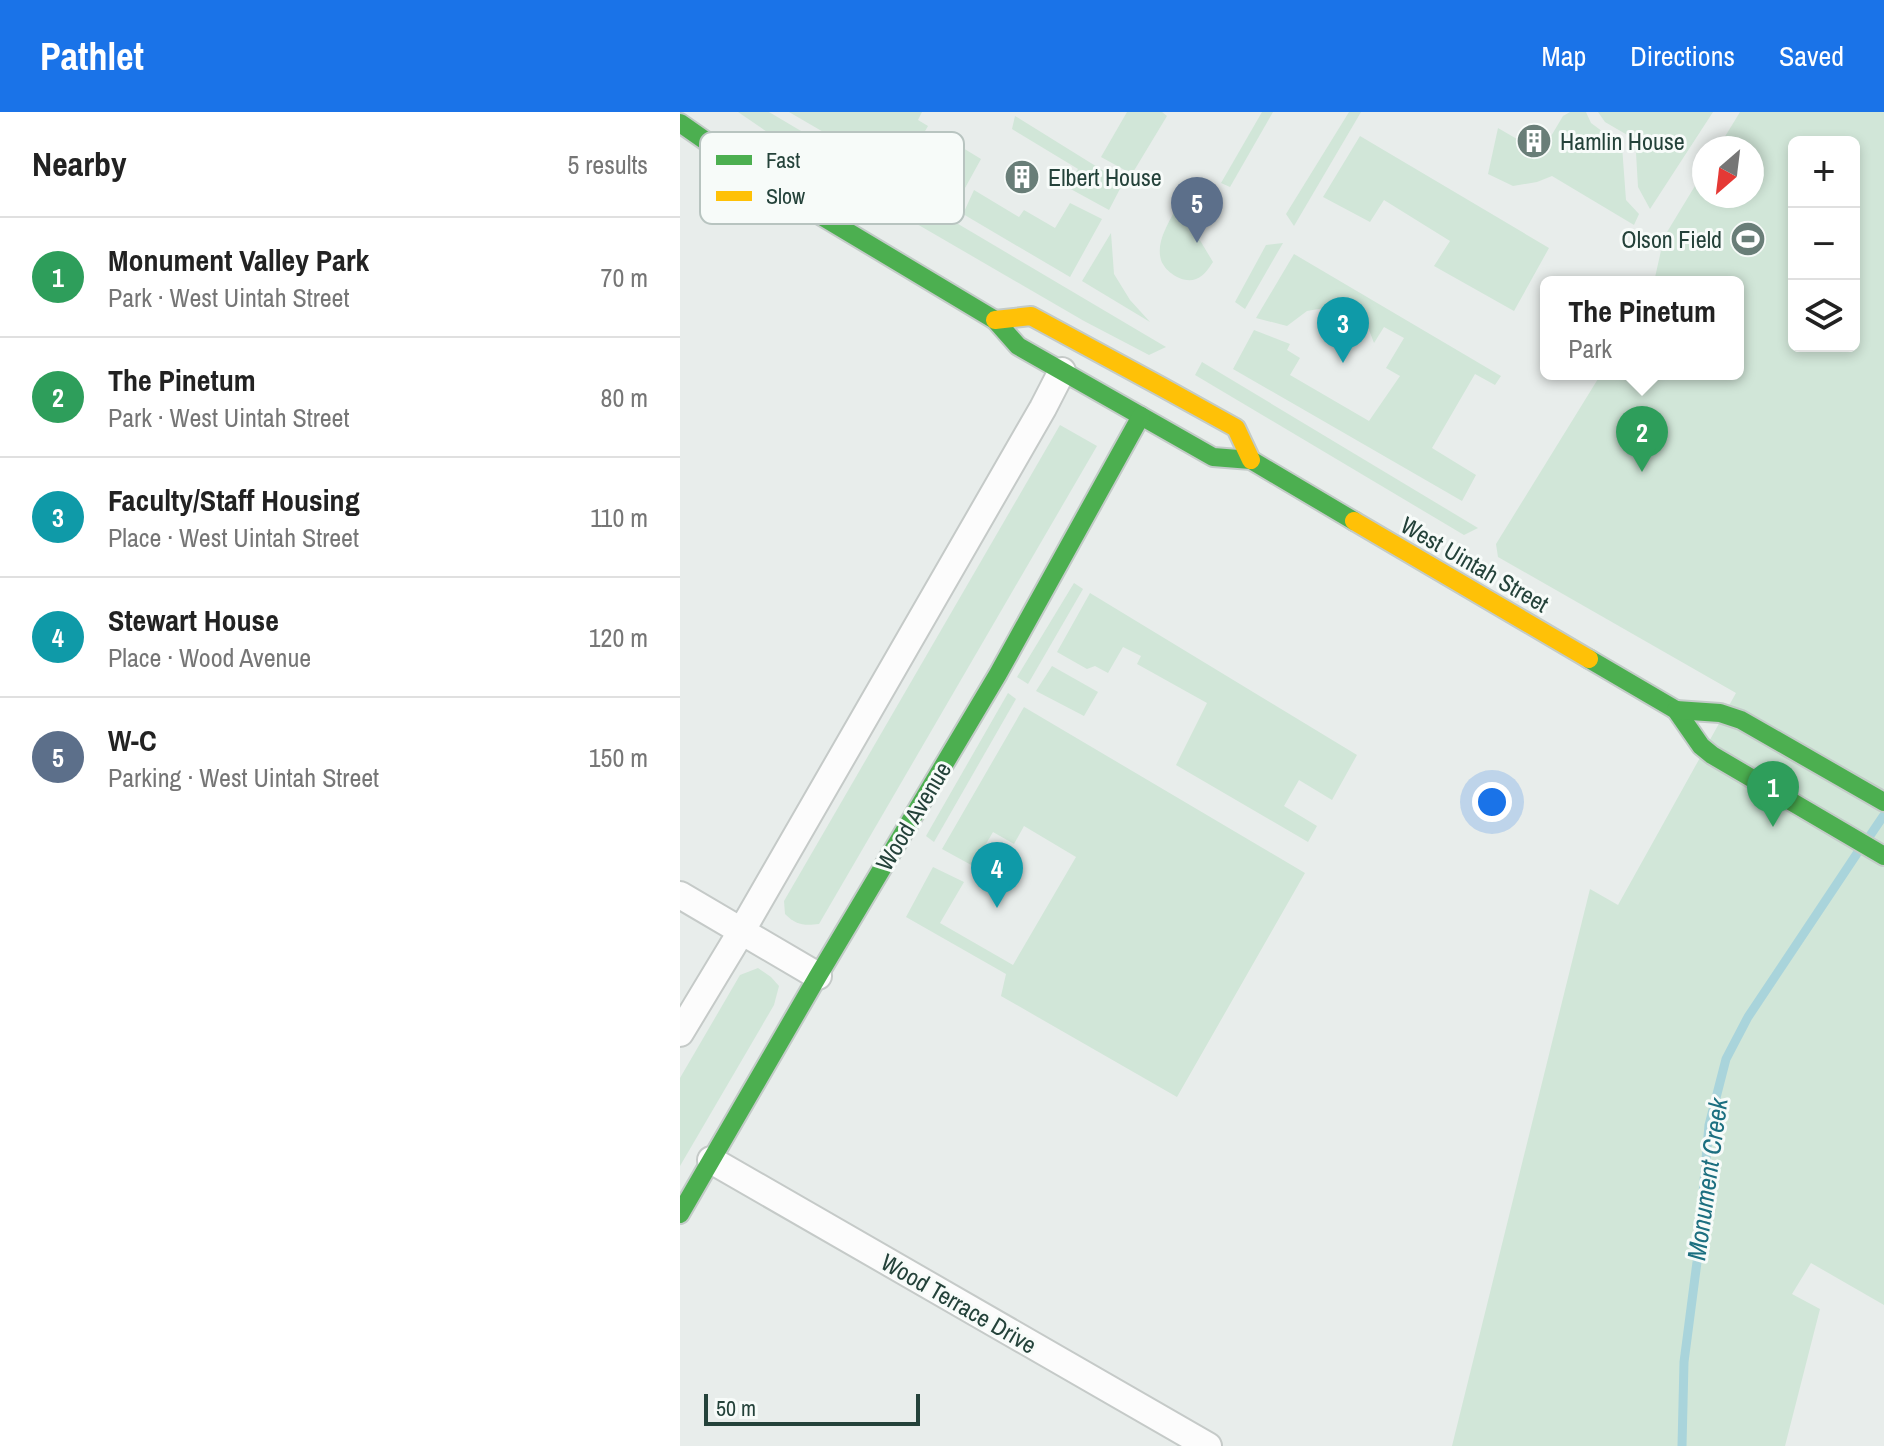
<!DOCTYPE html>
<html lang="en">
<head>
<meta charset="utf-8">
<style>
	:root { --surface:#fff; --page:#f2f2f2; --text:#222; --muted:#767676; --line:#e0e0e0; --accent:#1a73e8 }
	body { margin:0; font-family:"Archivo Narrow",sans-serif; background:var(--page); color:var(--text) }
	.controls { position:absolute; right:24px; top:24px; display:grid; overflow:hidden; border-radius:12px; box-shadow:0 4px 12px #0003 }
	.controls button { width:72px; height:72px; display:grid; place-items:center; padding:0; border:0; border-bottom:2px solid var(--line); background:var(--surface); color:var(--text); font:40px sans-serif }
	.compass { position:absolute; left:1012px; top:24px; width:72px; height:72px; border-radius:50%; background:var(--surface); box-shadow:0 4px 12px #0003; rotate:208deg }
	.scale { position:absolute; left:24px; bottom:20px; width:216px; box-sizing:border-box; padding-left:8px; border:4px solid #24423a; border-top:0; font-size:22px; line-height:28px; white-space:nowrap; color:#24423a; -webkit-text-stroke:6px #f7fbf9; paint-order:stroke }
	.you { position:absolute; left:812px; top:690px; width:28px; height:28px; margin:-20px; border:6px solid #fff; border-radius:50%; background:#1a73e8; box-shadow:0 0 0 12px #1a73e833 }
	.badge { display:grid; place-items:center; width:52px; height:52px; border-radius:50%; background:var(--accent); color:#fff; font-size:26px; font-weight:700 }
	.pin { position:absolute; translate:-50% -66px; filter:drop-shadow(0 2px 4px #0008) }
	.pin::after { content:''; position:absolute; top:42px; width:28px; height:24px; background:inherit; clip-path:polygon(0 0,100% 0,50% 100%) }
	.popup { position:absolute; left:860px; top:164px; width:204px; height:104px; box-sizing:border-box; display:grid; place-content:center; border-radius:12px; background:var(--surface); filter:drop-shadow(0 2px 6px #0005); font-size:26px; white-space:nowrap; color:var(--muted) }
	.popup b { font-size:30px; color:var(--text) }
	.popup::after { content:''; position:absolute; left:50%; top:100%; margin-left:-16px; border:16px solid transparent; border-top-color:var(--surface) }
	.list { margin:0; padding:0; list-style:none }
	h2 { display:flex; justify-content:space-between; align-items:center; height:104px; margin:0; padding:0 32px; font-size:34px }
	h2 small { font-size:26px; font-weight:400; color:var(--muted) }
	.list li { display:grid; grid-template-columns:52px 1fr auto; gap:24px; align-items:center; box-sizing:border-box; height:120px; padding:0 32px; border-top:2px solid var(--line) }
	.list b { display:block; font-size:30px; white-space:nowrap }
	.list p { margin:0; font-size:26px; white-space:nowrap; color:var(--muted) }
	.list em { font-size:26px; font-style:normal; color:var(--muted) }
	.icon { flex:none; width:44px; height:44px; fill:none; stroke:currentColor; stroke-width:2; stroke-linecap:round; stroke-linejoin:round }
	.map { position:relative; flex:none; width:1204px; height:1334px; overflow:hidden }
	header { display:flex; align-items:center; gap:48px; box-sizing:border-box; height:112px; padding:0 40px; background:var(--accent); color:#fff }
	header strong { font-size:38px }
	nav { display:flex; gap:44px; margin-inline-start:auto; font-size:28px }
	main { display:flex }
	aside { flex:1; background:var(--surface) }
	.map>svg:first-child { display:block }
	.green { fill:#d1e6d8; fill-rule:evenodd }
	.lines { fill:none; stroke-linecap:round; stroke-linejoin:round }
	.stream { stroke:#a9d4db; stroke-width:9 }
	.street-casing { stroke:#c5cac8; stroke-width:30 }
	.fast-casing { stroke:#c3cbc8; stroke-width:22 }
	.slow-casing { stroke:#c3cbc8; stroke-width:22 }
	.street { stroke:#fcfcfc; stroke-width:26 }
	.fast { stroke:#4caf50; stroke-width:18 }
	.slow { stroke:#ffc107; stroke-width:18 }
	.labels { text-anchor:middle; dominant-baseline:central; stroke-width:6; stroke-linejoin:round; paint-order:stroke }
	.poi-label { font-size:24px; fill:#24423a; stroke:#f7fbf9; text-anchor:start }
	.street-label { font-size:24px; fill:#24423a; stroke:#f7fbf9 }
	.water-label { font-size:26px; font-style:italic; fill:#1c6f80; stroke:#f7fbf9 }
	.key { fill:#f7fbf9; stroke:#b8c4c0; stroke-width:2 }
	.key-label { font-size:22px; fill:#24423a }
</style>
</head>
<body>
<header>
<strong>Pathlet</strong>
<nav><a>Map</a><a>Directions</a><a>Saved</a></nav>
</header>
<main>
<aside>
<h2>Nearby<small>5 results</small></h2>
<ul class="list">
<li><span class="badge" style="background:#2e9e5b">1</span><div><b>Monument Valley Park</b><p>Park · West Uintah Street</p></div><em>70 m</em></li>
<li><span class="badge" style="background:#2e9e5b">2</span><div><b>The Pinetum</b><p>Park · West Uintah Street</p></div><em>80 m</em></li>
<li><span class="badge" style="background:#0f9aa8">3</span><div><b>Faculty/Staff Housing</b><p>Place · West Uintah Street</p></div><em>110 m</em></li>
<li><span class="badge" style="background:#0f9aa8">4</span><div><b>Stewart House</b><p>Place · Wood Avenue</p></div><em>120 m</em></li>
<li><span class="badge" style="background:#5c6f8a">5</span><div><b>W-C</b><p>Parking · West Uintah Street</p></div><em>150 m</em></li>
</ul>
</aside>
<div class="map">
<svg width="1204" height="1334" viewBox="0 0 1204 1334">
	<rect width="100%" height="100%" fill="#e8edeb"/>
	<!-- green -->
	<g class="green">
		<path d="M58,0H89L486,235L469,243L404,209L137,54Z"/>
		<path d="M109,0H242L238,8L248,14L241,26L270,44L278,33L301,47L274,96Z"/>
		<path d="M447,0H482L487,4L452,62L421,45Z"/>
		<path d="M582,0H593L550,75L541,71Z"/>
		<path d="M669,0H681L614,114L606,102Z"/>
		<path d="M890,0H906L911,11L942,34L946,88L959,102L954,113L872,64L857,70L833,74L808,62L818,16L861,41L883,4Z"/>
		<path d="M918,0H1033L970,97L958,75L956,41L949,24L925,10Z"/>
		<path d="M1060,0H1204V1193L1131,1151L1112,1182L1140,1197L1105,1334H772L910,777L938,793L1056,581L818,445L816,432L921,262H1058V170H974L984,125L1024,59V84H1072V36H1038ZM1114,30H1174V234H1114Z"/>
		<path d="M335,4L443,71L429,98L387,75L398,57L332,17Z"/>
		<path d="M680,24L869,136L834,199L754,154L770,129L704,88L690,110L643,85Z"/>
		<path d="M294,78L339,105L344,98L375,116L390,91L422,107L390,165L283,102Z"/>
		<path d="M494,100L523,116L518,125L533,150C529,156 524,164 516,167C503,172 485,160 481,148C476,131 487,114 494,100Z"/>
		<path d="M431,121L434,162L450,188L470,210L402,169Z"/>
		<path d="M603,131L565,197L555,190L586,133Z"/>
		<path d="M614,142L821,264L815,273L795,262L752,336L796,363L782,389L553,257L574,218L610,232L607,238L620,246L610,263L689,309L720,264L706,256L724,226L704,215L694,231L684,205L662,193L627,199L607,214L576,206Z"/>
		<path d="M522,250L798,416L784,423L515,263Z"/>
		<path d="M380,313L417,334L139,812C124,814 116,813 105,802L104,789Z"/>
		<path d="M394,471L403,477L348,572L337,565Z"/>
		<path d="M410,481L677,643L652,688L619,668L604,694L637,714L628,730L496,653L527,591L457,552L461,544L443,535L428,561L415,554L407,557L377,540Z"/>
		<path d="M372,554L418,580L404,604L356,579Z"/>
		<path d="M328,581L336,587L254,730L246,724Z"/>
		<path d="M344,595L625,761L497,985L321,884L326,862L226,805L253,755L284,770L260,811L333,853L396,745L344,714L334,732L313,720L293,754L262,737Z"/>
		<path d="M78,856L91,865L99,874L94,893L0,1054V966L60,863Z"/>
	</g>
	<g class="lines">
		<!-- stream -->
		<g class="stream">
			<path d="M1187,728L1204,703"/>
			<path d="M1002,1334L1004,1250L1017,1150L1029,1013L1046,947L1068,905L1178,740"/>
		</g>
		<defs>
			<g id="street">
				<path d="M0,783L138,864"/>
				<path d="M0,921L61,820L363,296L382,259"/>
				<path d="M31,1048L528,1334"/>
			</g>
			<g id="fast">
				<path d="M0,11L83,69L315,208L338,234L533,345L571,348L674,409"/>
				<path d="M909,547L996,598L1021,634L1032,643L1204,744"/>
				<path d="M996,598L1040,601L1061,608L1204,690"/>
				<path d="M0,1102L138,864L318,562L461,304"/>
			</g>
			<g id="slow">
				<path d="M315,208L351,204L482,275L556,316L571,348"/>
				<path d="M674,409L909,547"/>
			</g>
		</defs>
		<!-- street casing -->
		<use href="#street" class="street-casing"/>
		<!-- fast casing -->
		<use href="#fast" class="fast-casing"/>
		<!-- slow casing -->
		<use href="#slow" class="slow-casing"/>
		<!-- street -->
		<use href="#street" class="street"/>
		<!-- fast -->
		<use href="#fast" class="fast"/>
		<!-- slow -->
		<use href="#slow" class="slow"/>
	</g>
	<!-- icons -->
	<defs>
		<symbol id="building-disc" viewBox="-11 -11 22 22"><circle r="9.5" fill="#697e78" stroke="#f7fbf9"/><path d="M-4-6H4V6H1V3H-1V6H-4ZM-2.5-4.3h1.7v1.8h-1.7ZM.8-4.3h1.7v1.8H.8ZM-2.5-1h1.7V.8h-1.7ZM.8-1h1.7V.8H.8Z" fill="#fff"/></symbol>
		<symbol id="stadium-disc" viewBox="-11 -11 22 22"><circle r="9.5" fill="#697e78" stroke="#f7fbf9"/><path d="M0-5a6.5 5 0 1 0 0 10a6.5 5 0 1 0 0-10ZM-3.5-1.8h7v3.6h-7Z" fill="#fff"/></symbol>
	</defs>
	<g fill-rule="evenodd">
		<use href="#building-disc" x="834" y="9" width="40" height="40"/>
		<use href="#building-disc" x="322" y="45" width="40" height="40"/>
		<use href="#stadium-disc" x="1048" y="107" width="40" height="40"/>
	</g>
	<g class="labels">
		<!-- poi labels -->
		<g class="poi-label">
			<text x="880" y="29">Hamlin House</text>
			<text x="368" y="65">Elbert House</text>
			<text x="1042" y="127" text-anchor="end">Olson Field</text>
		</g>
		<!-- street labels -->
		<g class="street-label">
			<text transform="translate(795 452) rotate(30)">West Uintah Street</text>
			<text transform="translate(233 704) rotate(-59)">Wood Avenue</text>
			<text transform="translate(279 1191) rotate(30)">Wood Terrace Drive</text>
		</g>
		<!-- water labels -->
		<g class="water-label">
			<text transform="translate(1027 1067) rotate(-82)">Monument Creek</text>
		</g>
	</g>
	<!-- legend -->
	<rect x="20" y="20" width="264" height="92" rx="12" class="key"/>
	<rect x="36" y="43" width="36" height="10" fill="#4caf50"/>
	<rect x="36" y="79" width="36" height="10" fill="#ffc107"/>
	<g class="key-label">
		<text x="86" y="56">Fast</text>
		<text x="86" y="92">Slow</text>
	</g>
</svg>
<div class="controls">
<button>+</button>
<button>−</button>
<button><svg class="icon" aria-label="layers" viewBox="0 0 24 24"><path d="M12 4l9 5-9 5-9-5zM3 14l9 5 9-5"/></svg></button>
</div>
<svg class="compass" viewBox="-18 -18 36 36"><path d="M0-13l5 13h-10z" fill="#e53935"/><path d="M0 13l5-13h-10z" fill="#767676"/></svg>
<div class="scale">50 m</div>
<div class="you"></div>
<div class="pin badge" style="left:1093px;top:715px;background:#2e9e5b">1</div>
<div class="pin badge" style="left:962px;top:360px;background:#2e9e5b">2</div>
<div class="popup"><b>The Pinetum</b>Park</div>
<div class="pin badge" style="left:663px;top:251px;background:#0f9aa8">3</div>
<div class="pin badge" style="left:317px;top:796px;background:#0f9aa8">4</div>
<div class="pin badge" style="left:517px;top:131px;background:#5c6f8a">5</div>
</div>
</main>
</body>
</html>
